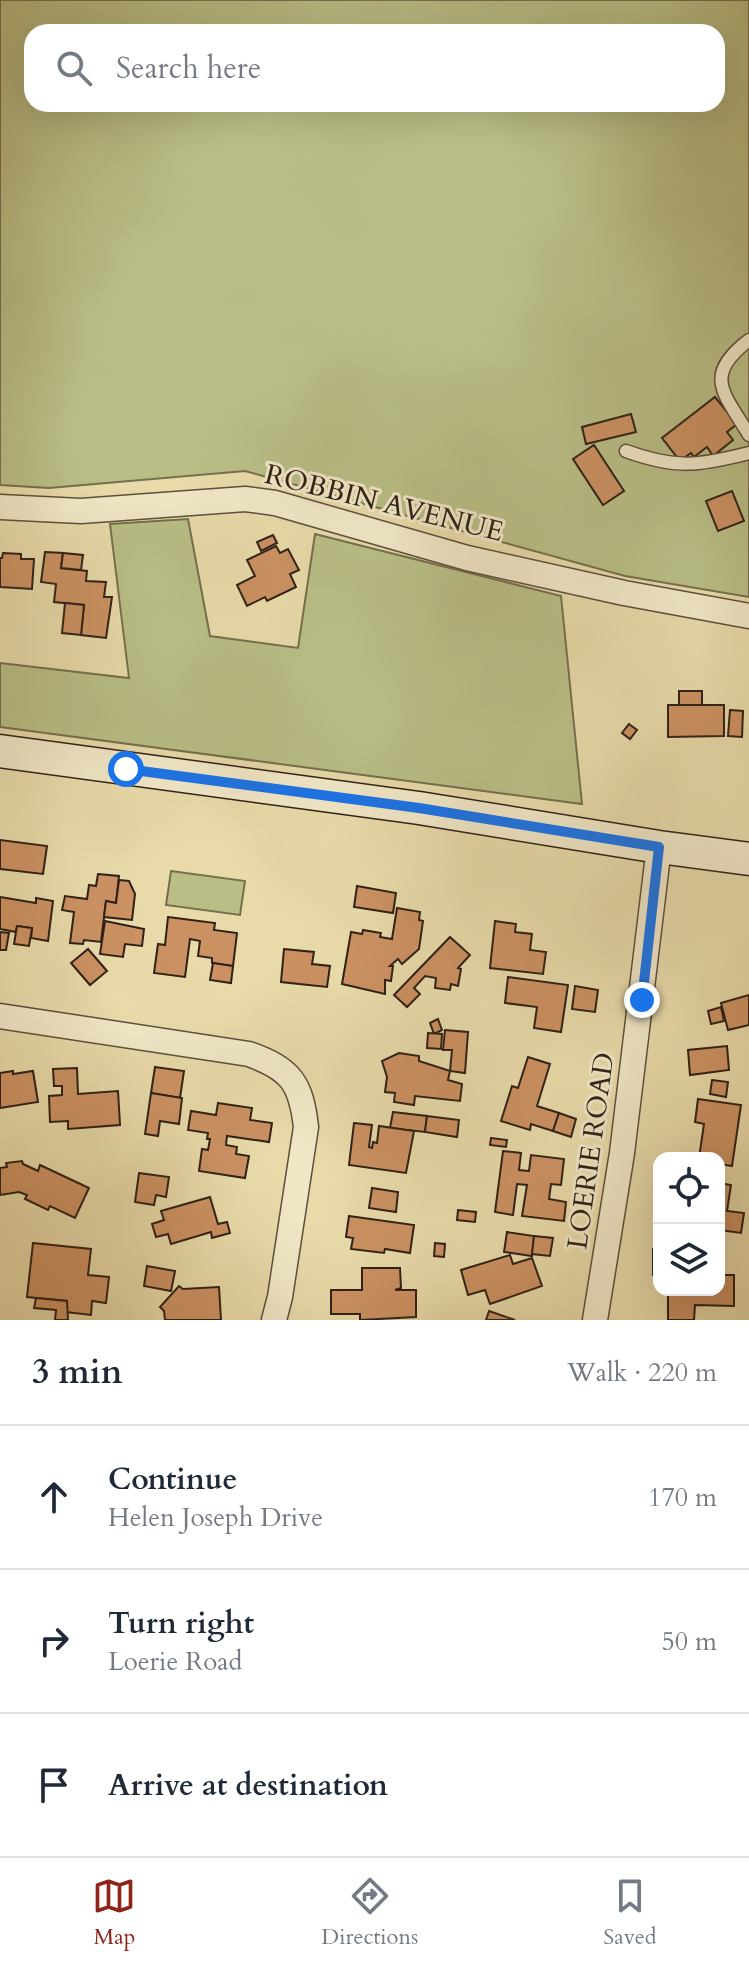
<!DOCTYPE html>
<html lang="en">
<head>
<meta charset="utf-8">
<style>
	:root { --surface:#fff; --page:#f6f6f7; --text:#1f2937; --muted:#747a83; --line:#e0e1e3; --accent:#8f2418 }
	body { margin:0; font-family:Cardo,serif; background:var(--page); color:var(--text) }
	.controls { position:absolute; right:24px; bottom:24px; display:grid; overflow:hidden; border-radius:16px; box-shadow:0 8px 32px #0002 }
	.controls button { width:72px; height:72px; display:grid; place-items:center; padding:0; border:0; border-bottom:2px solid var(--line); background:var(--surface); color:var(--text); font:40px sans-serif }
	.stop { position:absolute; width:24px; height:24px; margin:-18px; border:6px solid #1a73e8; border-radius:50%; background:#fff }
	.stop.end { background:#1a73e8; border-color:#fff; box-shadow:0 2px 8px #0008 }
	.list { margin:0; padding:0; list-style:none }
	h2 { display:flex; justify-content:space-between; align-items:center; height:104px; margin:0; padding:0 32px; font-size:34px }
	h2 small { font-size:26px; font-weight:400; color:var(--muted) }
	.list li { display:grid; grid-template-columns:52px 1fr auto; gap:24px; align-items:center; box-sizing:border-box; height:144px; padding:0 32px; border-top:2px solid var(--line) }
	.list b { display:block; font-size:30px; white-space:nowrap }
	.list p { margin:0; font-size:26px; white-space:nowrap; color:var(--muted) }
	.list em { font-size:26px; font-style:normal; color:var(--muted) }
	.icon { flex:none; width:44px; height:44px; fill:none; stroke:currentColor; stroke-width:2; stroke-linecap:round; stroke-linejoin:round }
	.map { position:relative; flex:none; width:749px; height:1320px; overflow:hidden }
	.search { position:absolute; background:var(--surface); box-shadow:0 8px 32px #0002; left:24px; right:24px; top:24px; height:88px; display:flex; align-items:center; gap:20px; box-sizing:border-box; padding:0 28px; border-radius:24px; color:var(--muted); font-size:30px }
	.sheet { height:536px; background:var(--surface) }
	nav { display:flex; justify-content:space-around; align-items:center; box-sizing:border-box; height:112px; border-top:2px solid var(--line); background:var(--surface); font-size:22px; color:var(--muted) }
	nav a { display:grid; justify-items:center; gap:4px }
	nav .on { color:var(--accent) }
	.map>svg:first-child { display:block }
	.green { fill:#b9be86; stroke:#74704e; stroke-width:2; fill-rule:evenodd }
	.building { fill:#cb9162; stroke:#2f2117; stroke-width:2 }
	.lines { fill:none; stroke-linecap:round; stroke-linejoin:round }
	.lane-casing { stroke:#5d4f3c; stroke-width:15 }
	.street-casing { stroke:#5d4f3c; stroke-width:27 }
	.secondary-casing { stroke:#2f2117; stroke-width:35 }
	.lane { stroke:#f0e7c7; stroke-width:12 }
	.street { stroke:#f0e7c7; stroke-width:24 }
	.secondary { stroke:#f0e7c7; stroke-width:32 }
	.route { stroke:#1a73e8; stroke-width:10 }
	.labels { text-anchor:middle; dominant-baseline:central; stroke-width:6; stroke-linejoin:round; paint-order:stroke }
	.street-label { font-size:28px; fill:#2f2117; stroke:#f0e7c7 }
</style>
</head>
<body>
<div class="map">
<svg width="749" height="1320" viewBox="0 0 749 1320">
	<rect width="100%" height="100%" fill="#e8daa9"/>
	<filter id="stains"><feTurbulence type="fractalNoise" baseFrequency=".0025" numOctaves="4"/><feColorMatrix values="0 0 0 0 .2 0 0 0 0 .09 0 0 0 0 .02 0 0 0 .5 -.17"/></filter>
	<radialGradient id="worn" r=".72"><stop offset=".6" stop-color="#630" stop-opacity="0"/><stop offset="1" stop-color="#630" stop-opacity=".3"/></radialGradient>
	<!-- green -->
	<g class="green">
		<path d="M0,0H749V597L625,576L245,471L49,488L0,485ZM32,32H717V104H32Z"/>
		<path d="M188,519L210,636L298,648L315,534L561,596L582,804L0,727V663L129,678L110,524Z"/>
		<path d="M171,871L245,881L240,915L166,905Z"/>
	</g>
	<!-- building -->
	<g class="building">
		<path d="M715,397L737,424L727,432L733,440L713,456L707,447L694,457L691,453L680,461L662,438Z"/>
		<path d="M631,414L636,432L586,444L582,427Z"/>
		<path d="M594,445L624,491L603,505L573,459Z"/>
		<path d="M732,491L744,521L718,531L706,501Z"/>
		<path d="M273,535L277,543L261,551L257,542Z"/>
		<path d="M276,546L280,553L288,549L299,570L290,574L296,587L267,601L265,597L247,606L237,585L255,576L247,560Z"/>
		<path d="M45,552L63,553L61,568L87,571L86,581L106,582L104,597H112L106,638L81,635L84,605L54,602L56,584L41,582Z"/>
		<path d="M3,553L21,554V559H34L32,589L0,587V558H2Z"/>
		<path d="M63,553L83,555L81,570L61,568Z"/>
		<path d="M65,603L84,605L81,635L62,633Z"/>
		<rect x="679" y="691" width="23" height="14"/>
		<path d="M668,705H724V736L668,737Z"/>
		<path d="M730,710L743,711L742,737L728,736Z"/>
		<path d="M629,724L637,730L630,739L622,733Z"/>
		<path d="M0,840L47,846L43,874L0,869Z"/>
		<path d="M98,874L119,876L116,903L106,901L101,942L84,940L83,944L70,943L74,912L62,910L65,896L87,899L89,885L96,886Z"/>
		<path d="M119,880L129,881L135,894L132,920L104,917L106,901L116,903Z"/>
		<path d="M357,886L396,893L393,913L354,907Z"/>
		<path d="M0,897L36,903V898L53,901L48,941L31,938L32,928L17,926L16,932L0,929Z"/>
		<path d="M397,908L420,912L419,920L423,921L419,949L402,964L398,959L390,966H393L391,981L385,980V994L342,984L351,932L362,934L363,930L381,933L380,937L392,939Z"/>
		<path d="M168,917L215,923L214,930L237,933L233,966L212,963V958L198,956L200,941L190,939L185,977L154,973L158,944L165,945Z"/>
		<path d="M105,921L144,929L142,946L125,944L123,957L100,954Z"/>
		<path d="M495,921L516,924L515,932L532,934L530,950L546,952L543,974L490,968Z"/>
		<path d="M17,926L32,928L29,946L14,944Z"/>
		<path d="M0,932L9,933L6,950H0Z"/>
		<path d="M450,937L470,955L458,968L461,969L458,986L451,984L450,990L435,988L436,978L425,976L414,988L420,994L407,1007L394,995Z"/>
		<path d="M88,949L107,971L90,985L71,963Z"/>
		<path d="M284,949L314,952L312,964L330,966L327,987L281,982Z"/>
		<path d="M213,963L233,966L231,983L210,980Z"/>
		<path d="M508,977L568,985L561,1032L534,1028L537,1007L505,1003Z"/>
		<path d="M575,986L598,990L595,1012L572,1009Z"/>
		<path d="M749,995V1025L728,1030L721,1003Z"/>
		<path d="M721,1007L724,1021L711,1024L708,1011Z"/>
		<path d="M438,1019L442,1030L434,1034L430,1023Z"/>
		<path d="M445,1030L468,1032L465,1073L450,1071L452,1050H443Z"/>
		<path d="M428,1033L442,1034L441,1049L427,1048Z"/>
		<path d="M727,1046L729,1070L690,1075L688,1050Z"/>
		<path d="M399,1053L419,1056V1061L450,1071L448,1080L462,1084L460,1101L415,1096L414,1105L394,1102L395,1093L385,1092L387,1077L382,1061Z"/>
		<path d="M528,1057L550,1064L537,1106L559,1113L553,1131L531,1124L530,1130L501,1121L512,1086L518,1088Z"/>
		<path d="M155,1067L184,1071L180,1098L151,1093Z"/>
		<path d="M77,1068L78,1094L118,1091L120,1125L68,1129V1121L50,1122L49,1096L62,1095V1086H54L53,1069Z"/>
		<path d="M13,1071V1074L33,1071L38,1102L0,1108V1073Z"/>
		<path d="M712,1080L728,1082L726,1097L710,1094Z"/>
		<path d="M151,1093L182,1098L179,1124L160,1121L158,1136L145,1134Z"/>
		<path d="M698,1099L741,1105L732,1166L719,1164V1158H699L704,1124L695,1122Z"/>
		<path d="M218,1103L252,1108L250,1120L272,1123L269,1142L227,1136L226,1145L237,1147L236,1154L249,1156L245,1178L199,1171L202,1149L208,1150L210,1139H207L208,1133L188,1130L191,1111L216,1115Z"/>
		<path d="M393,1112L427,1116L425,1132L390,1128Z"/>
		<path d="M559,1113L576,1119L571,1137L553,1131Z"/>
		<path d="M427,1116L459,1120L457,1137L425,1132Z"/>
		<path d="M354,1123L372,1125L369,1147L372,1148L373,1142L377,1143L379,1126L414,1131L406,1173L349,1165Z"/>
		<path d="M491,1138L507,1140L506,1147L490,1145Z"/>
		<path d="M503,1151L521,1153L519,1170L529,1171L531,1155L564,1159L561,1185L551,1184L549,1199L566,1202L564,1221L522,1216L527,1185L517,1184L513,1215L495,1212Z"/>
		<path d="M22,1161L23,1164L38,1171L40,1165L89,1188L75,1218L50,1206L48,1210L25,1199L27,1195L19,1192L0,1195V1168L7,1167L6,1163Z"/>
		<path d="M139,1173L169,1177L166,1197L156,1195L154,1205L135,1202Z"/>
		<path d="M719,1183L731,1185L727,1211L744,1213L741,1233L719,1230Z"/>
		<path d="M372,1188L398,1192L396,1212L369,1208Z"/>
		<path d="M210,1197L218,1224L227,1222L230,1233L212,1238L211,1232L171,1244L168,1234L156,1237L152,1224L164,1220L161,1211Z"/>
		<path d="M458,1210L476,1212L475,1222L457,1220Z"/>
		<path d="M349,1216L414,1225L410,1253L385,1249L384,1253L351,1249L353,1238L346,1237Z"/>
		<path d="M507,1232L534,1236L532,1256L504,1252Z"/>
		<path d="M534,1236L553,1238L550,1256L532,1254Z"/>
		<path d="M33,1243L91,1249L88,1275L109,1277L106,1303L92,1301L91,1315L66,1312L67,1301L27,1297Z"/>
		<path d="M435,1243L445,1244L444,1257L434,1256Z"/>
		<rect x="653" y="1249" width="6" height="26"/>
		<path d="M510,1255L513,1264L532,1258L542,1286L490,1304L485,1290L468,1295L461,1270Z"/>
		<path d="M147,1266L175,1271L171,1291L144,1286Z"/>
		<path d="M362,1268H400L401,1288L395,1290H416V1317L360,1320V1314H331V1290H362Z"/>
		<path d="M719,1275H734V1306L695,1305L694,1320H668V1290H719Z"/>
		<path d="M179,1286L183,1289L219,1287L221,1320H165L164,1311L160,1307Z"/>
		<path d="M36,1298L67,1301L68,1320H55L56,1310L34,1308Z"/>
		<path d="M489,1311L515,1320H486Z"/>
	</g>
	<g class="lines">
		<defs>
			<g id="lane">
				<path d="M749,340C702,376 724,393 749,435"/>
				<path d="M626,451C676,469 698,466 749,453"/>
			</g>
			<g id="street">
				<path d="M0,507L81,511L245,499L275,503L467,558L624,593L749,616"/>
				<path d="M0,1016L249,1054C291,1069 301,1083 306,1127L280,1297L274,1320"/>
				<path d="M595,1320L622,1153L659,847"/>
			</g>
			<path id="secondary" d="M0,751L419,808L659,847L749,859"/>
		</defs>
		<!-- lane casing -->
		<use href="#lane" class="lane-casing"/>
		<!-- street casing -->
		<use href="#street" class="street-casing"/>
		<!-- secondary casing -->
		<use href="#secondary" class="secondary-casing"/>
		<!-- lane -->
		<use href="#lane" class="lane"/>
		<!-- street -->
		<use href="#street" class="street"/>
		<!-- secondary -->
		<use href="#secondary" class="secondary"/>
	</g>
	<g class="lines">
		<!-- route -->
		<path class="route" d="M126,769L419,808L659,847L642,1000"/>
	</g>
	<g class="labels">
		<!-- street labels -->
		<g class="street-label">
			<text transform="translate(384 503) rotate(14)">ROBBIN AVENUE</text>
			<text transform="translate(591 1151) rotate(-82)">LOERIE ROAD</text>
		</g>
	</g>
	<rect width="100%" height="100%" filter="url(#stains)"/>
	<rect width="100%" height="100%" fill="url(#worn)"/>
</svg>
<div class="controls">
<button><svg class="icon" aria-label="locate" viewBox="0 0 24 24"><circle cx="12" cy="12" r="6"/><path d="M12 2v4M12 18v4M2 12h4M18 12h4"/></svg></button>
<button><svg class="icon" aria-label="layers" viewBox="0 0 24 24"><path d="M12 4l9 5-9 5-9-5zM3 14l9 5 9-5"/></svg></button>
</div>
<div class="stop" style="left:126px;top:769px"></div>
<div class="stop end" style="left:642px;top:1000px"></div>
<div class="search"><svg class="icon" aria-label="search" viewBox="0 0 24 24"><circle cx="10" cy="10" r="6"/><path d="M15 15l6 6"/></svg>Search here</div>
</div>
<section class="sheet">
<h2>3 min<small>Walk · 220 m</small></h2>
<ul class="list">
<li><svg class="icon" aria-label="ahead" viewBox="0 0 24 24"><path d="M12 20V5M6 11l6-6 6 6"/></svg><div><b>Continue</b><p>Helen Joseph Drive</p></div><em>170 m</em></li>
<li><svg class="icon" aria-label="right" viewBox="0 0 24 24"><path d="M7 20v-9h11M14 6l5 5-5 5"/></svg><div><b>Turn right</b><p>Loerie Road</p></div><em>50 m</em></li>
<li><svg class="icon" aria-label="arrive" viewBox="0 0 24 24"><path d="M6 21V4h12l-3 4 3 4H6"/></svg><div><b>Arrive at destination</b></div></li>
</ul>
</section>
<nav>
<a class="on"><svg class="icon" aria-label="map" viewBox="0 0 24 24"><path d="M3 6l6-2 6 2 6-2v14l-6 2-6-2-6 2zM9 4v14M15 6v14"/></svg>Map</a>
<a><svg class="icon" aria-label="directions" viewBox="0 0 24 24"><path d="M12 3l9 9-9 9-9-9zM9 14v-3h6M13 9l2 2-2 2"/></svg>Directions</a>
<a><svg class="icon" aria-label="saved" viewBox="0 0 24 24"><path d="M7 4h10v16l-5-4-5 4z"/></svg>Saved</a>
</nav>
</body>
</html>
